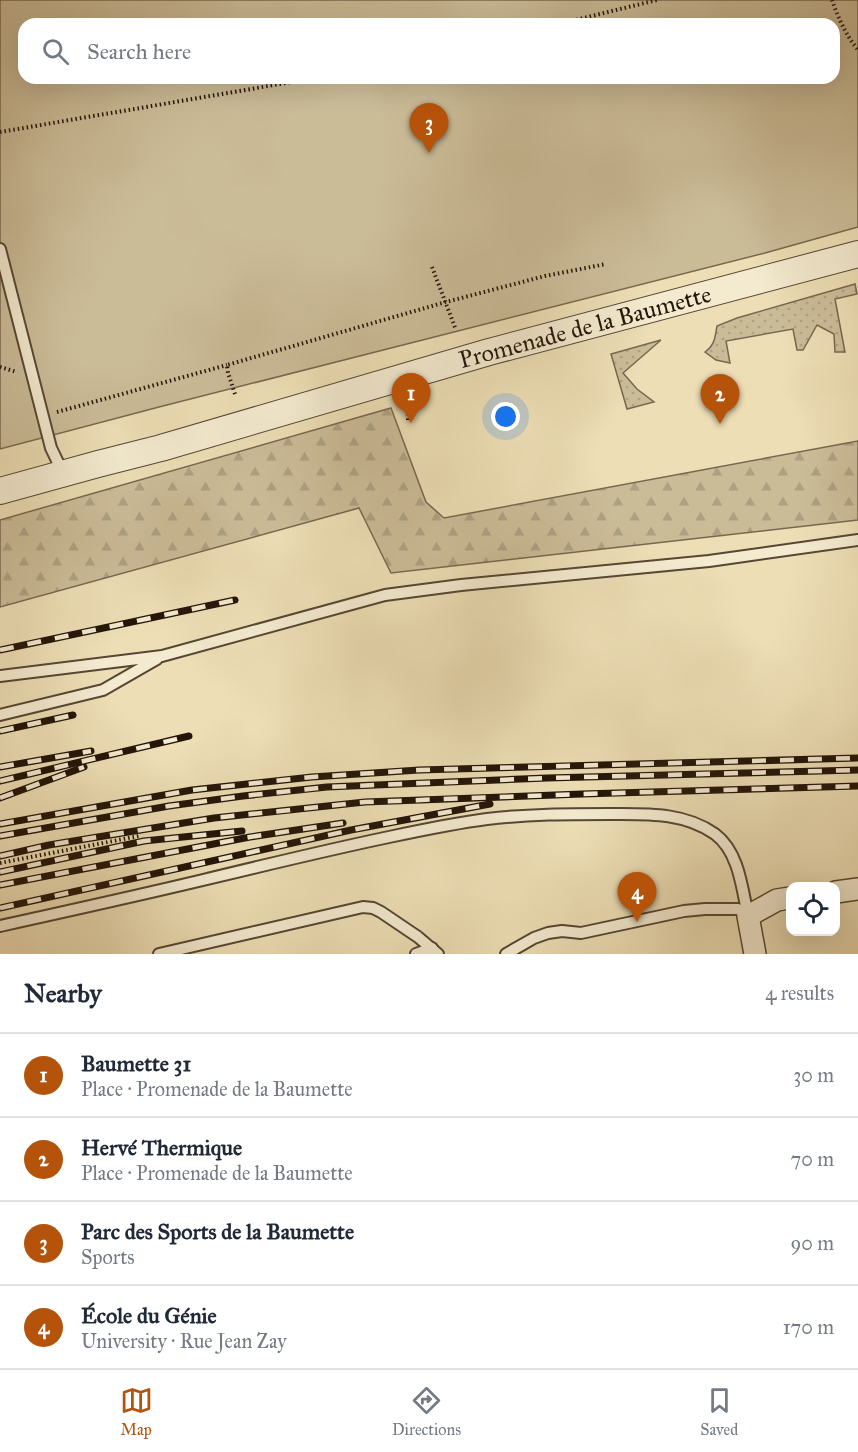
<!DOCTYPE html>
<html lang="en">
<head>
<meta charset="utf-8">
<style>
	:root { --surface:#fff; --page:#f6f6f7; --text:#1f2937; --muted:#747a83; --line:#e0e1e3; --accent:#b45309 }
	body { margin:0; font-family:"IM FELL Great Primer",serif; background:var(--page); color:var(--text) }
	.controls { position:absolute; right:18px; bottom:18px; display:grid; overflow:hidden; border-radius:12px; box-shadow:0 6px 24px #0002 }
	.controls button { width:54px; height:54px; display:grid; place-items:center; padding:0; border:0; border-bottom:2px solid var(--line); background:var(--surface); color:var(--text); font:30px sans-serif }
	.you { position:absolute; left:506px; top:417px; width:21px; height:21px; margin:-15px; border:4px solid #fff; border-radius:50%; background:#1a73e8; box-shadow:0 0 0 9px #1a73e833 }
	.badge { display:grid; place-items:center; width:39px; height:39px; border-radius:50%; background:var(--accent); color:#fff; font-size:20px; font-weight:700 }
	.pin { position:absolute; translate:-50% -50px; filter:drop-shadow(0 2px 3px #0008) }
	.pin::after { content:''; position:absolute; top:32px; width:21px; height:18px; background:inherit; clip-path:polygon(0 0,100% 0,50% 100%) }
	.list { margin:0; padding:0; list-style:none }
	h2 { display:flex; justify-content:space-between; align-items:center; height:78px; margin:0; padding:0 24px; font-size:26px }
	h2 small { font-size:20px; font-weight:400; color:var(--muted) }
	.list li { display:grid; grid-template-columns:39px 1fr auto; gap:18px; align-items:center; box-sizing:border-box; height:84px; padding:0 24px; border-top:2px solid var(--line) }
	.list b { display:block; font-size:22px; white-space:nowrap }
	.list p { margin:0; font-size:20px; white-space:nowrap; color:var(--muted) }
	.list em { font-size:20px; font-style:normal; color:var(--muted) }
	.icon { flex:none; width:33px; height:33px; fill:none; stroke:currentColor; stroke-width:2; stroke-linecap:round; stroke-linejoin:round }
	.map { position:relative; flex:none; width:858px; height:954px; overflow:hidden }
	.search { position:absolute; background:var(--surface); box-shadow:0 6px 24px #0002; left:18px; right:18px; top:18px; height:66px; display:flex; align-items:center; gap:15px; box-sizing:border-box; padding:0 21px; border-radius:18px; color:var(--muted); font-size:22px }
	.sheet { height:414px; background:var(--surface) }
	nav { display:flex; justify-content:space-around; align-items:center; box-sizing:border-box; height:84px; border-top:2px solid var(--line); background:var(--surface); font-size:16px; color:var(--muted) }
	nav a { display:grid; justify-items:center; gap:3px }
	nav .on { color:var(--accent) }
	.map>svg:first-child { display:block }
	.grass { fill:url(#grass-dots); stroke:#786850; stroke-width:1.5 }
	.forest { fill:url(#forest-firs); stroke:#786850; stroke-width:1.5 }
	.green { fill:#cbbc98; stroke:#786850; stroke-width:1.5; fill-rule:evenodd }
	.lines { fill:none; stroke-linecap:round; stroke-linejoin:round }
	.service-casing { stroke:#564734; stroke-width:14 }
	.minor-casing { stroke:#564734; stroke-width:24 }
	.tertiary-casing { stroke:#564734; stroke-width:28 }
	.path { stroke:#241509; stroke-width:4; stroke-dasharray:1.5 3; stroke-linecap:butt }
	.service { stroke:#f3eacf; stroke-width:10 }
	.minor { stroke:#f3eacf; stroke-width:21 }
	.tertiary { stroke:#f3eacf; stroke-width:26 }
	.rail-casing { stroke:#241509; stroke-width:7 }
	.rail { stroke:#f3eacf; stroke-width:4.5; stroke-dasharray:14; stroke-linecap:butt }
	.labels { text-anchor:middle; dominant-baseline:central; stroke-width:4.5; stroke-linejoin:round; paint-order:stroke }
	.street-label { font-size:24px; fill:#241509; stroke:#f3eacf }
</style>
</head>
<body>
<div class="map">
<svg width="858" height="954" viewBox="0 0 858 954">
	<defs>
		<pattern id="grass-dots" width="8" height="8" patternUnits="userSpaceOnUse" patternTransform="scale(1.5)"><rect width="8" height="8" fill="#cbbc98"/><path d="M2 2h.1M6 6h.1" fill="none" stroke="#aea182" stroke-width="1.8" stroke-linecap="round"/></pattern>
		<pattern id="forest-firs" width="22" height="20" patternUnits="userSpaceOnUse" patternTransform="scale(1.5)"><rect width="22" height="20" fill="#cbbc98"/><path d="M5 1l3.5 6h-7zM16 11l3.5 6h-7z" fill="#aea182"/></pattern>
	</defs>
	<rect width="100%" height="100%" fill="#eddeb5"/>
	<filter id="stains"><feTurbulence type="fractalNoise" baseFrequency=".00333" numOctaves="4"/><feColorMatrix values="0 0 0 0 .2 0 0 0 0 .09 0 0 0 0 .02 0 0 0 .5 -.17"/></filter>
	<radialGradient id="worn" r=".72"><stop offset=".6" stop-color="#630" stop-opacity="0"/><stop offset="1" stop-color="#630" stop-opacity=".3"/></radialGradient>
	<!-- grass -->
	<g class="grass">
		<path d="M855,284L857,294L835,299L845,352H835L834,334L817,325L803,350H797L793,329L726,341L730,363L716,360L705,352C715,345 715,337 717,326L737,318Z"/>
		<path d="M661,340L623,373L637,389L654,402L627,409L611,354Z"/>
	</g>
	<!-- forest -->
	<path class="forest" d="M391,408L426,502L444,518L858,441V520L391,573L359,508L0,607V520Z"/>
	<!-- green -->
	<path class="green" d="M0,0H858V227L765,253L159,407L0,449ZM24,24H834V78H24Z"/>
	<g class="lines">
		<defs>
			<g id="service">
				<path d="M0,249L51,448L63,473"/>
				<path d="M0,676L162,656L385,595L461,585L709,561L858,540"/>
				<path d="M0,715L103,690L157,659"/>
				<path d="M0,926C68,911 136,896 203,880C265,865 327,850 389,837C422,830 455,823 487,819C528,814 569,814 610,814C646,814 684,812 715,834C739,852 742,888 748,916"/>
				<path d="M159,954L363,907L373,908L381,912L418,937L438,954"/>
				<path d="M416,954L432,948"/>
				<path d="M506,954L534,938L548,933L562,931L581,933L684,911L705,909H738L748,916"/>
			</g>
			<g id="minor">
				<path d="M836,892L858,889"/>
				<path d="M755,954L748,916L777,900L790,898"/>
			</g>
			<path id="tertiary" d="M0,491L98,464L161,448L489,352L858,254"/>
		</defs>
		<!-- service casing -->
		<use href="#service" class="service-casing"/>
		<!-- minor casing -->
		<use href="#minor" class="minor-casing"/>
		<!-- tertiary casing -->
		<use href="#tertiary" class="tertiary-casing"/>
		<!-- path -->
		<g class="path">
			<path d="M832,0C838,18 846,35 858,50"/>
			<path d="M559,24L657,0"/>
			<path d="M0,132L315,78"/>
			<path d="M432,267L456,330"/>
			<path d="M0,367L17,372"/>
			<path d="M235,394L228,373L227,365L446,302L545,276L606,264"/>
			<path d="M57,412L227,365"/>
			<path d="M408,420V411"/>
			<path d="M0,863L139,836"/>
		</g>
		<!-- service -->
		<use href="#service" class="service"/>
		<!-- minor -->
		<use href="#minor" class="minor"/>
		<!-- tertiary -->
		<use href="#tertiary" class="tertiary"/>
		<defs>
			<g id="rail">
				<path d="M0,650L235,600"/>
				<path d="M0,731L73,715"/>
				<path d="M0,767L91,751"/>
				<path d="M0,781L189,736"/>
				<path d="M0,798L84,767"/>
				<path d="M0,824L192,790L312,777L419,770L858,758"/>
				<path d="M0,836L169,806L243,796L327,787L547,778L858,770"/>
				<path d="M0,856L49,845L214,818L365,802L582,794L858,786"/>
				<path d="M0,872L144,841L242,831"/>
				<path d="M0,885L250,837L343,823"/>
				<path d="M0,908L351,830L490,804"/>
			</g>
		</defs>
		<!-- rail casing -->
		<use href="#rail" class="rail-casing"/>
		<!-- rail -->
		<use href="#rail" class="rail"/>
	</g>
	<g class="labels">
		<!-- street labels -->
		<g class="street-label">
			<text transform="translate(585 327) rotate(-15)">Promenade de la Baumette</text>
		</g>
	</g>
	<rect width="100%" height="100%" filter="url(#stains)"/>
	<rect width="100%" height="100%" fill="url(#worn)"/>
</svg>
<div class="controls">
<button><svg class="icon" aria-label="locate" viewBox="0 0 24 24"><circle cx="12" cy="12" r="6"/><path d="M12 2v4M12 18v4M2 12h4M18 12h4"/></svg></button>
</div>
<div class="you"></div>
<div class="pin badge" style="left:411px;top:423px">1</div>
<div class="pin badge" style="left:720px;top:424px">2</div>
<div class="pin badge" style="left:429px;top:153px">3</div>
<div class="pin badge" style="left:637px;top:922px">4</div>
<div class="search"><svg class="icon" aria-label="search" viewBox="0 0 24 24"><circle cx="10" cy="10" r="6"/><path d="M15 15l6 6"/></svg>Search here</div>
</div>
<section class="sheet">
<h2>Nearby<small>4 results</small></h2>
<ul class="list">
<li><span class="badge">1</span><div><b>Baumette 31</b><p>Place · Promenade de la Baumette</p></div><em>30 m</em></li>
<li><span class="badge">2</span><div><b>Hervé Thermique</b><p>Place · Promenade de la Baumette</p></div><em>70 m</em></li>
<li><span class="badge">3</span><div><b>Parc des Sports de la Baumette</b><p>Sports</p></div><em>90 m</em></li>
<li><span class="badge">4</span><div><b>École du Génie</b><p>University · Rue Jean Zay</p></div><em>170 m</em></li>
</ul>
</section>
<nav>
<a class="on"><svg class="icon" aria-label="map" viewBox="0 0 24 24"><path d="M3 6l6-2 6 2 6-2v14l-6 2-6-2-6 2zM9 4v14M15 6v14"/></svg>Map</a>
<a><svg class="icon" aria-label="directions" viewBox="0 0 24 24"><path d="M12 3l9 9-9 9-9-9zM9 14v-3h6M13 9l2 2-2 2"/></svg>Directions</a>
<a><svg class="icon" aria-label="saved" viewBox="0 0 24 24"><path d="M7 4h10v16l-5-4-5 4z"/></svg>Saved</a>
</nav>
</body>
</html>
